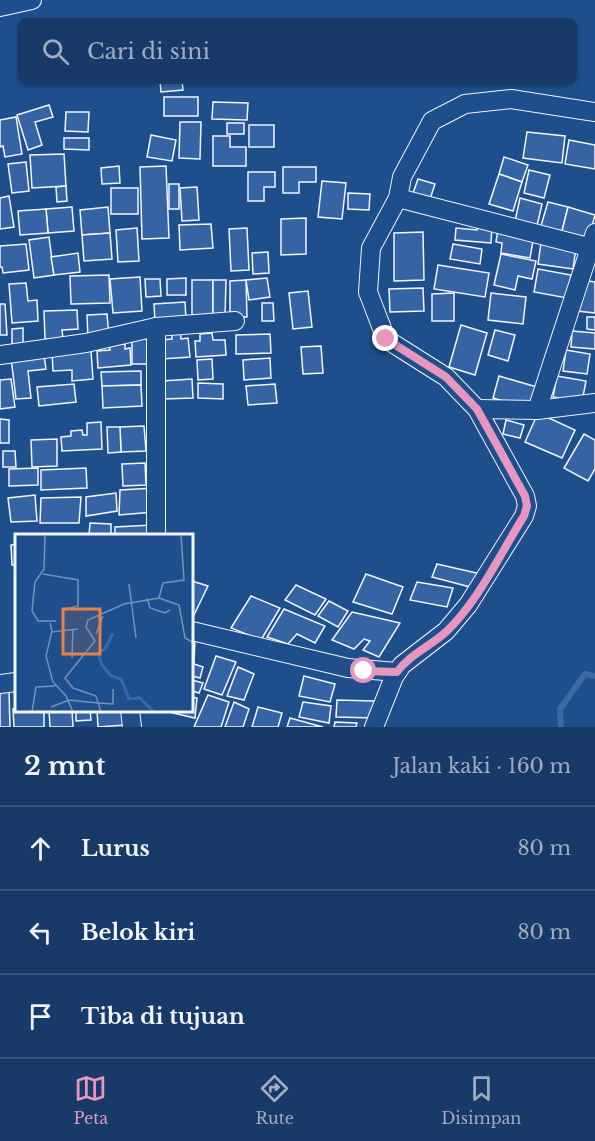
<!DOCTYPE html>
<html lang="id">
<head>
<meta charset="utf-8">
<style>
	:root { --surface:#173a69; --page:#20416f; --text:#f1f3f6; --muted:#9eadc0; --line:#36547d; --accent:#e797bd }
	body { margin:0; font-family:"Libre Baskerville",serif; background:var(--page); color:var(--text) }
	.stop { position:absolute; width:18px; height:18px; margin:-14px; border:4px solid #e797bd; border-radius:50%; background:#fff }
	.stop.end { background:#e797bd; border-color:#fff; box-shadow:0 2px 6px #0008 }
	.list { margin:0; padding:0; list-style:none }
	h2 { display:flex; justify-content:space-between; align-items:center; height:78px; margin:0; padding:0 24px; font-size:26px }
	h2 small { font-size:20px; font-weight:400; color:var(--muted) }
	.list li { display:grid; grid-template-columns:39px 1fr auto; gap:18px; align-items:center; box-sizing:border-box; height:84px; padding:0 24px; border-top:2px solid var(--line) }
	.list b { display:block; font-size:22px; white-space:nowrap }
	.list em { font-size:20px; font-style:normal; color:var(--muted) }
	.icon { flex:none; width:33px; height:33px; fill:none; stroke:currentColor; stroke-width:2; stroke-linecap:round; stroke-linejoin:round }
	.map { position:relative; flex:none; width:595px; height:727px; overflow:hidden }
	.search { position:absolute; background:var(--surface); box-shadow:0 2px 4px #0004; left:18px; right:18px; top:18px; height:66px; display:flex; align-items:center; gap:15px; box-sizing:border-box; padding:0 21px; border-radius:9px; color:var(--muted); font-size:22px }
	.sheet { height:330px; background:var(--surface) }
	nav { display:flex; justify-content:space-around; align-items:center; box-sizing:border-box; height:84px; border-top:2px solid var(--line); background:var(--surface); font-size:16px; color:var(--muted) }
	nav a { display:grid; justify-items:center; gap:3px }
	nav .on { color:var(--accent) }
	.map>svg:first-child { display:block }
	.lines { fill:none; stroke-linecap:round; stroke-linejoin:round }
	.stream { stroke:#3b69a3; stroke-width:6 }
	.building { fill:#3563a3; stroke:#f2f6ff; stroke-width:1.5 }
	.street-casing { stroke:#f2f6ff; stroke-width:20 }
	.street { stroke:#1f4e8c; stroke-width:18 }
	.route { stroke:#e797bd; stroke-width:8 }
	.inset-river { fill:none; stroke:#3b69a3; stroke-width:3 }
	.inset-road { fill:none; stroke:#7391ba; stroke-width:1.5 }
	.view { fill:#ea8049; fill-opacity:0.15; stroke:#ea8049; stroke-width:3 }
	.inset-edge { fill:none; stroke:#f2f6ff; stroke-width:3 }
</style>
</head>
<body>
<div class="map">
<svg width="595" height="727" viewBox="0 0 595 727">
	<rect width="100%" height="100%" fill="#1f4e8c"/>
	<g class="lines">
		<!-- stream -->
		<path class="stream" d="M561,727L560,709L585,674L595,676"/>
	</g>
	<!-- building -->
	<g class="building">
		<path d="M160,81H182L183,90L161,92Z"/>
		<rect x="164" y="97" width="34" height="19"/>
		<path d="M213,102L248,103L247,120L212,119Z"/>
		<path d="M49,105L53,117L35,122L42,145L28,150L17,115Z"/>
		<path d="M66,112H89L88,132L65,131Z"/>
		<path d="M16,117L22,154L5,157L3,146L0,147V120Z"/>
		<path d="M180,122H201L200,159L179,158Z"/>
		<rect x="227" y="123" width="17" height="11"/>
		<rect x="249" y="125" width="25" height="22"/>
		<path d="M527,132L565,136L562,163L523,158Z"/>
		<path d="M151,135L176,140L172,161L147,157Z"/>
		<path d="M213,136H230V147H246V166H213Z"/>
		<path d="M64,138H89V150L64,149Z"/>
		<path d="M569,140L595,145V169L565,164Z"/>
		<path d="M64,154L66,186L32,188L30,155Z"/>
		<path d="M504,157L528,165L522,182L499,174Z"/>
		<path d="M26,162L29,191L12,193L8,164Z"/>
		<path d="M119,166L120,183L102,184L101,168Z"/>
		<path d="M166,166L169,238L142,239L140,167Z"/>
		<path d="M283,167H316V182H299V193H283Z"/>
		<path d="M529,170L550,175L544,198L524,193Z"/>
		<path d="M248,172H275V187H264V201H248Z"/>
		<path d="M499,174L522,182L513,211L489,204Z"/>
		<path d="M418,179L435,184L430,199L413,193Z"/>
		<path d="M322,181L346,183L342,219L318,217Z"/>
		<rect x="169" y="184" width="10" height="25"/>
		<path d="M66,186L67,201L57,202L56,187Z"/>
		<path d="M197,187L199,220L182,221L180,188Z"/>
		<rect x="111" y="188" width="27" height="26"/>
		<path d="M348,193L370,194L369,210L348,209Z"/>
		<path d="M9,196L14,227L0,229V198Z"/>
		<path d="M520,198L542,204L537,226L515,221Z"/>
		<path d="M548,202L568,207L561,235L540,229Z"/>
		<path d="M72,207L74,231L48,233L46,209Z"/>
		<path d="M108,207L110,233L82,235L80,210Z"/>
		<path d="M568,207L595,215L588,242L561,235Z"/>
		<path d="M46,209L48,233L20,235L18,211Z"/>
		<path d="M306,218V254L281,255V219Z"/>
		<path d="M478,223L492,224L491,243L455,240L456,228L477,230Z"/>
		<path d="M211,224L213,248L180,250L179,225Z"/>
		<path d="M137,228L139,261L118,262L116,230Z"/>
		<path d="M247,228L249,270L231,271L229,229Z"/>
		<path d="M498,229L534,235L530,258L501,253L502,243L496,242Z"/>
		<path d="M423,232L424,280L394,281V233Z"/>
		<path d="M110,233L112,259L84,261L82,235Z"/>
		<path d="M49,237L54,275L34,278L29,240Z"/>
		<path d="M541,243L576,248L573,269L538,264Z"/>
		<path d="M26,244L29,270L3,273L2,267H0V246Z"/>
		<path d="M453,244L482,249L480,264L450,259Z"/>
		<path d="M268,252L269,273L253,274L252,253Z"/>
		<path d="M78,253L80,272L54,275L51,257Z"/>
		<path d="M501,254L536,261L532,279L518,276L515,290L494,285Z"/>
		<path d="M438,265L489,273L485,297L434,289Z"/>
		<path d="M538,269L571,275L567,298L534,292Z"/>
		<path d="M109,275L110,303L71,304L70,276Z"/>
		<path d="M140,277L142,311L113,313L110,279Z"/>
		<path d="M186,278V295H167V279Z"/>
		<path d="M267,278L270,297L249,300L246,280Z"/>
		<path d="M145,279H160L161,296L146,297Z"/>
		<path d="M192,280H213V316L192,315Z"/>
		<path d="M213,280H226L225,316H213Z"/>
		<path d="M246,280L247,317H230V281Z"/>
		<path d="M581,280L595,282V313L577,311Z"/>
		<path d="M26,283L28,301L37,300L38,321L12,323L9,284Z"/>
		<path d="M423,288L424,311L390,312L389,289Z"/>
		<path d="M308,291L312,327L293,329L289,293Z"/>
		<path d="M454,293V321H432V294Z"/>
		<path d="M491,293L526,297L523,324L488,320Z"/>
		<path d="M185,302L186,320L155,322L154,304Z"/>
		<path d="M262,303H273L274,321H262Z"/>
		<path d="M0,304H5L7,335H0Z"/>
		<path d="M77,310L78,329L62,330L63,338L45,339L44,311Z"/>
		<path d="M107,314L109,338L88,339L87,315Z"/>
		<path d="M587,317H595V330L587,329Z"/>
		<path d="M461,325L487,333L475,375L449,367Z"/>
		<path d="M23,328V345H12V329Z"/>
		<path d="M180,328L181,339L188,338L190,357L162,359L161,340L172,339L171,329Z"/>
		<path d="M495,330L515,335L508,361L488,355Z"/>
		<path d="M572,331L595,333V349L571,347Z"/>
		<path d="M212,333L213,340H225L226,355L196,357L195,341H200V334Z"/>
		<path d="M270,334L271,353L236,354V335Z"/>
		<path d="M132,338L149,339V364H132Z"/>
		<path d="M125,344V349L130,348L131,365L98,368L97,351L110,350L109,345Z"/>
		<path d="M321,346L323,373L303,374L301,347Z"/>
		<path d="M566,350L590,354L587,374L563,371Z"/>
		<path d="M91,351L93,379L72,381V370L53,371L52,353Z"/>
		<path d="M44,355L46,369L28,371L31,398L16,399L11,358Z"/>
		<path d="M270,358L271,378L244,380L243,360Z"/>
		<path d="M212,359L213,379L198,380L197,360Z"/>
		<path d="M141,371V385L102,386L101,372Z"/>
		<path d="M499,376L537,387L531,409L493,398Z"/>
		<path d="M557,376L586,381L582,402L553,397Z"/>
		<path d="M11,379L15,407L0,409V380Z"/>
		<path d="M192,379L193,398L163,399L162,381Z"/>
		<path d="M198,383L223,384V399L198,398Z"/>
		<path d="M74,384L76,402L39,406L37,387Z"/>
		<path d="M275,384L277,403L248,405L246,386Z"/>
		<path d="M141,385L142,406L103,408L102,386Z"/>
		<path d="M538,413L575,430L562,458L525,442Z"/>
		<path d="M0,419L9,420V443H0Z"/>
		<path d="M506,420L524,425L520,438L503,434Z"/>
		<path d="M101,422L102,449L62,451L61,437L71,436V431L82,430L83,435H87V423Z"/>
		<path d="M144,426L146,451L121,452L120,427Z"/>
		<path d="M107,427H120L121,452L108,453Z"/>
		<path d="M584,434L595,440V469L588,481L564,468Z"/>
		<path d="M57,439V466L32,467L31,440Z"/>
		<path d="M3,451H15L16,467H3Z"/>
		<path d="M145,463L146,485L123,486L122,464Z"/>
		<path d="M38,468V485L9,486V469Z"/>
		<path d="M86,468L87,488L41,490V470Z"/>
		<path d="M154,488V512L119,515L120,490Z"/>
		<path d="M116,493L117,511L86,516V497Z"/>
		<path d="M35,495L37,521L11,522L8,498Z"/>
		<path d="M81,497L79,523H40L41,498Z"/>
		<path d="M90,523L111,524V535H89Z"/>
		<path d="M152,525L151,535H115V527Z"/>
		<path d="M16,544V565H12L11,545Z"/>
		<path d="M437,564L481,574L474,588L432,577Z"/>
		<path d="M366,574L403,587L392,614L353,602Z"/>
		<path d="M192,581L208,586L192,619Z"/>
		<path d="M417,582L453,588L447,607L410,600Z"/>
		<path d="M296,585L326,599L315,615L285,600Z"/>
		<path d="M251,596L280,608L261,640L231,628Z"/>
		<path d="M329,601L348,611L338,627L318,616Z"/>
		<path d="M284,609L325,626L315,643L297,634L288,644L267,637Z"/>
		<path d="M352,612L400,623L379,657L363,650L370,641L364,639L354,649L332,640Z"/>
		<path d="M192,637L195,638L194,664L203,667L200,678L192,676Z"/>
		<path d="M216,656L236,662L222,695L204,689Z"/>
		<path d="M238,667L254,674L244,700L227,696Z"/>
		<path d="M304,676L335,684L330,702L299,696Z"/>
		<path d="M192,680L203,683L199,693L192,691Z"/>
		<path d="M0,690H9L10,727H0Z"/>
		<path d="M208,695L229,702L221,727H194Z"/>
		<path d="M192,697L197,698L195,718L160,710H192Z"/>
		<path d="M337,700L374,701L373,718L336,717Z"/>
		<path d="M234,702L249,709L243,727H225Z"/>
		<path d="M303,702L331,706L329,723L299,717Z"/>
		<path d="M258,707L282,713L278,727H252Z"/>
		<path d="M13,709L44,710V727H14Z"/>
		<path d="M49,710H72L73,727H50Z"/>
		<path d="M76,710H90L91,720L76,721Z"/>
		<path d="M97,710H125L126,725L98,727Z"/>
		<path d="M290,718L323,727H287Z"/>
		<path d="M335,722L357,723L356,727H334Z"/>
	</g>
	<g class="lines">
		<defs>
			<g id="street">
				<path d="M0,7L32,0"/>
				<path d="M398,198L588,247"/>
				<path d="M156,327V535"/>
				<path d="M0,355L86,343L156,327L235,321"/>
				<path d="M477,409L537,410L595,403"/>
				<path d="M537,410L595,233"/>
				<path d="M192,631L348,668L397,672"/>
				<path d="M0,684L16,682"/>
				<path d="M130,710L132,727"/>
				<path d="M374,727L394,677L402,665L446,631L468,605L524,516L527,506L525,496L477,409L446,377L386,339L368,292L371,248L398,198L402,177L432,121L465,104L511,99L595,112"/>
			</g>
		</defs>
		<!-- street casing -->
		<use href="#street" class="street-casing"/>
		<!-- street -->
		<use href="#street" class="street"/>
	</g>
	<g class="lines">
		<!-- route -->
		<path class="route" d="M364,671L397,672C410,654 431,646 447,631C479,600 500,554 524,516L527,506L525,496L477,409L446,377L386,339"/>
	</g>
	<!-- overview -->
	<g transform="translate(15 534)">
		<rect width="178" height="178" fill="#1f4e8c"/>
		<path class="inset-river" d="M98,99L90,115L83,119L87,131L96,142L106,145L114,165L125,164L139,178"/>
		<path class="inset-road" d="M30,1L29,35L20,48L17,77L23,87H41M28,40L63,46V72L47,76M114,50L121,104M132,64L135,74L150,79L155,76M144,64L164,71L170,104L179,109M35,89L37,97L31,122L38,148L51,162L58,178M37,98L63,95M81,100L88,82M57,124L58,95M84,169L98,170V155M36,173L54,166L83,169M17,178L21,153L40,152M86,178L81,162L58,154L50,144L80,107L71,93L73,86L109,70L144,64L148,49L169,46L166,1"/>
		<path class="view" d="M48,75H85V120H48Z"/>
		<rect width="178" height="178" class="inset-edge"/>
	</g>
</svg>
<div class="stop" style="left:364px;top:671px"></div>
<div class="stop end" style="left:386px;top:339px"></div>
<div class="search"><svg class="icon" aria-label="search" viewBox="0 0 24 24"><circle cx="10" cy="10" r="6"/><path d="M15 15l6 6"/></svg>Cari di sini</div>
</div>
<section class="sheet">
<h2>2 mnt<small>Jalan kaki · 160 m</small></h2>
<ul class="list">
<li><svg class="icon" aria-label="ahead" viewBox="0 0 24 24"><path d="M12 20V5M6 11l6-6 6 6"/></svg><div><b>Lurus</b></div><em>80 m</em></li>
<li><svg class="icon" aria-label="left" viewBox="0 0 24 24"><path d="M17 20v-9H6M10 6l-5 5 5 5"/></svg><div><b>Belok kiri</b></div><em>80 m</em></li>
<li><svg class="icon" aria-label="arrive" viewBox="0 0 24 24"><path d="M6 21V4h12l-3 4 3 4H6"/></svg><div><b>Tiba di tujuan</b></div></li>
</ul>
</section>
<nav>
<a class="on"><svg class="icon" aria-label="map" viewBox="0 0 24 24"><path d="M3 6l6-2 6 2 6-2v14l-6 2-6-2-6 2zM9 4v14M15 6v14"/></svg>Peta</a>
<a><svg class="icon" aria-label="directions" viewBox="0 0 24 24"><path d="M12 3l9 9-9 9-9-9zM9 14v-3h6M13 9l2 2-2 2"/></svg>Rute</a>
<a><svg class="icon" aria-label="saved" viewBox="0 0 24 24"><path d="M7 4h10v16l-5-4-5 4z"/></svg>Disimpan</a>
</nav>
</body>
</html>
